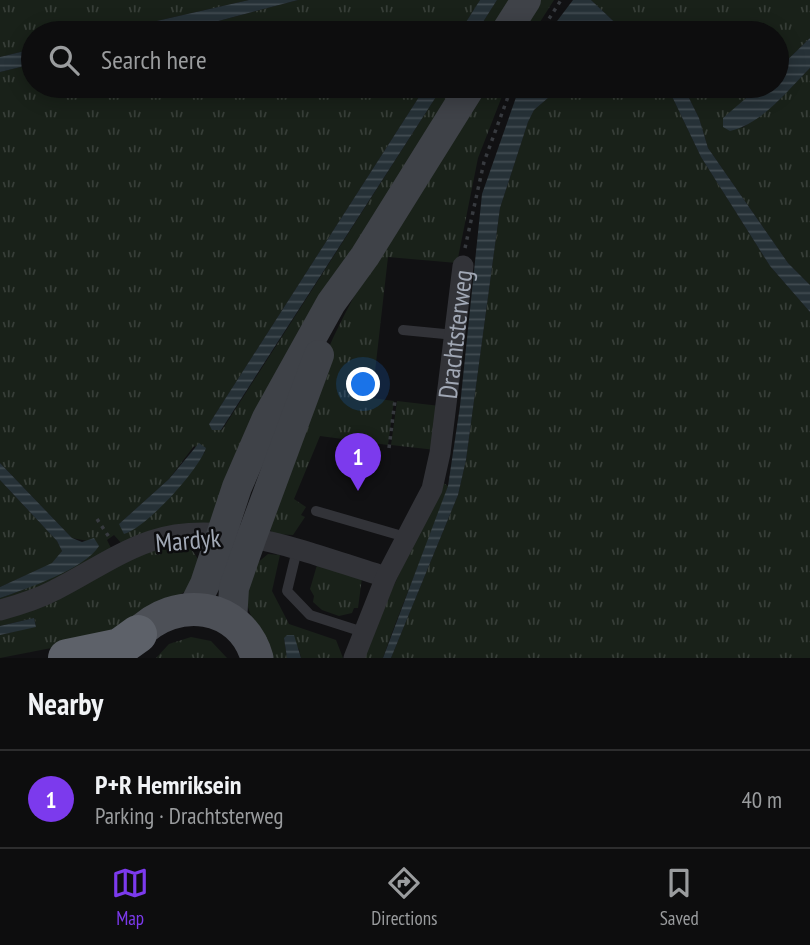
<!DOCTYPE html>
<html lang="en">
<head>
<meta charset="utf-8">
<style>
	:root { --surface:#0d0d0e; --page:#1b1b1c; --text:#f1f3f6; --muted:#9a9c9e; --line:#2d2d2e; --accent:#7c3aed }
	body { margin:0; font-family:"PT Sans Narrow",sans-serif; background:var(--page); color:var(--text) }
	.you { position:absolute; left:364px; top:385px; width:24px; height:24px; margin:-18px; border:5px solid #fff; border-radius:50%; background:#1a73e8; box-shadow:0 0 0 10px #1a73e833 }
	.badge { display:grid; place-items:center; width:46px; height:46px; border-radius:50%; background:var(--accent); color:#fff; font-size:23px; font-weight:700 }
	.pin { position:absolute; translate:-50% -58px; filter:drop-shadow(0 2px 4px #0008) }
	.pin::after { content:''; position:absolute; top:37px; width:24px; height:21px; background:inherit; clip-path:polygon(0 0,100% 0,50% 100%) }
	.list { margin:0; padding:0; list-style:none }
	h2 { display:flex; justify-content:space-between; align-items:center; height:91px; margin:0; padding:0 28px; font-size:30px }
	h2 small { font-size:23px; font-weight:400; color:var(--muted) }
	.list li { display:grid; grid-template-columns:46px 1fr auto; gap:21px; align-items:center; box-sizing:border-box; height:98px; padding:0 28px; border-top:2px solid var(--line) }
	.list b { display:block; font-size:26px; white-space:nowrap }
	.list p { margin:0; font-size:23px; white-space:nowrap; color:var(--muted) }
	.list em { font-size:23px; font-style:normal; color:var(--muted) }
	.icon { flex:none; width:38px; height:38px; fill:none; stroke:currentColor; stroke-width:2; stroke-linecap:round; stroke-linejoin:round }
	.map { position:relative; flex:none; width:810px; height:658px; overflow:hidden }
	.search { position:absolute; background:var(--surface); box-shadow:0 4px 18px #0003; left:21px; right:21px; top:21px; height:77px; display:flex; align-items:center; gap:18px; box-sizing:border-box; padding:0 24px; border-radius:38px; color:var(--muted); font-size:26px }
	.sheet { height:189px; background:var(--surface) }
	nav { display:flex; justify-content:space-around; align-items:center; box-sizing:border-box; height:98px; border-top:2px solid var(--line); background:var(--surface); font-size:19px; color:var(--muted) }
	nav a { display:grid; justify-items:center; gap:4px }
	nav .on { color:var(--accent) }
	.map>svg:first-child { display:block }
	.grass { fill:url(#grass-tufts); fill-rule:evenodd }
	.water { fill:url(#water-rules) }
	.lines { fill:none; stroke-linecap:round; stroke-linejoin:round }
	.path { stroke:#373a3f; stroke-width:3.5; stroke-dasharray:3.5 5; stroke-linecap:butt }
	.lane { stroke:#323338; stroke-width:10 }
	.street { stroke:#323338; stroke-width:21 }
	.secondary { stroke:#3f4248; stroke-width:30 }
	.primary { stroke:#4d5057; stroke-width:33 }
	.highway { stroke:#5d6169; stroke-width:38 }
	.labels { text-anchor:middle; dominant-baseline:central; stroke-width:5; stroke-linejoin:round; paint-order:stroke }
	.street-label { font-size:26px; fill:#a1a8b5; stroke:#0c0c0e }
</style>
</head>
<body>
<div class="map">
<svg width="810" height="658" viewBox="0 0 810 658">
	<defs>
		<pattern id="grass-tufts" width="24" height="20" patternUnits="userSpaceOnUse" patternTransform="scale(1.75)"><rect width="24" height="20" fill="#192119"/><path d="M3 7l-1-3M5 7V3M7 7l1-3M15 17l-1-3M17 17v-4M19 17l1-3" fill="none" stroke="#373e38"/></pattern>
		<pattern id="water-rules" width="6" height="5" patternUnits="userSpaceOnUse" patternTransform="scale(1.75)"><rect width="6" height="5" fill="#263137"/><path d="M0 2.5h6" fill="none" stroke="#424c52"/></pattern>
	</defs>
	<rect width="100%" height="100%" fill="#111113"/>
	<!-- grass -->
	<g class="grass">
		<path d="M0,0H249L104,33H33V49L0,57Z"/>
		<path d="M298,0H480L459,33H173Z"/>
		<path d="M497,0H515L494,33H476Z"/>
		<path d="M537,0H554L533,33H516Z"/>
		<path d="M591,0H810V38L777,70V33H626Z"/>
		<path d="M33,64V86H426L209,424L222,430L443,86H461L213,525L123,545L114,535L107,540L112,550L0,607V598L25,589L90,556L88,541L72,538L0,463V72ZM194,446L205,452L173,493L119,524L169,479Z"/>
		<path d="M810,68V285L788,263L708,148L699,118L683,86H760L753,93L742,128L777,102Z"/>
		<path d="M483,86H506L478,158L457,263L388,257L372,398L394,401L388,445L320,436L294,499L306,507L301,515L305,517L293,535L274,534L270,530C289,466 305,399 333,338C375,250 431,168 483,86Z"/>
		<path d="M562,86H667L701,157L770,266L810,312V658H391L458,495L466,460L500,208L528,122L534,110Z"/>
		<path d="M397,401L440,406L436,450L391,445Z"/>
		<path d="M0,480L57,541L62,551L53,563L0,587Z"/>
		<path d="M442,482L448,486C429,544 403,600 383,658H360Z"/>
		<path d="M188,544L200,562L187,590L123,634L0,658V635L36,626L34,618L0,626V616L153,546Z"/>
		<path d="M268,554L280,555L272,591L289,624L336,640L343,658H301L299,649L284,638L287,658H265L247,604L250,569Z"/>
		<path d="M317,565L362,578L358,608H354L352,613L339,616L322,610L313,602L314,596L310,589Z"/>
		<path d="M191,637L211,641L227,658H156L169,644Z"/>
	</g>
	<!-- water -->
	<g class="water">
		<path d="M249,0H298L173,33H104Z"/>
		<path d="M480,0H497L476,33H459Z"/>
		<path d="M573,0H591L626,33H548Z"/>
		<path d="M810,38V68C787,91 763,123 730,131L723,127V118L760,86H777V70Z"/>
		<path d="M33,49V64L0,72V57Z"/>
		<path d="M426,86H443L221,430H212L209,424Z"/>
		<path d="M520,86H562L534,110L528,122L500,208L466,460L458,495L391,658H383L448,486L460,406L482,194Z"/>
		<path d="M667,86H683L699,118L708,148L788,263L810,285V312L770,266L701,157Z"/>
		<path d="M199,443L206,448C199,470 146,528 124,534L119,524L169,479Z"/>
		<path d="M0,463L72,538L82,542L94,538L99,546C85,569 26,589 0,598V587L52,563L62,551L57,541L0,480Z"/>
		<path d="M34,618L36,627L0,635V626Z"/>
		<path d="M287,635H294L301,658H287L284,638Z"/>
	</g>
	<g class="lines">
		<!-- path -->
		<g class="path">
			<path d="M540,33L561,0"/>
			<path d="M465,248L484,162L512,86"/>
			<path d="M389,448L395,400"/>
			<path d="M97,519L109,537"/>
		</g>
		<!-- lane -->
		<g class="lane">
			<path d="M403,330L455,335"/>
			<path d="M316,511L409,538"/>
			<path d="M297,550L287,591L310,615L363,632"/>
		</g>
		<!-- street -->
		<g class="street">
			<path d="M0,610C19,605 38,599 55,590C87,574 116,553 151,541C225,516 315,556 386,577"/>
			<path id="s1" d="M354,658L386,577L432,489L440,453L463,266"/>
		</g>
		<!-- secondary -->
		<g class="secondary">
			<path d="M505,33L526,0"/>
			<path d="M193,608L205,584L237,487L267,418L331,303L365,256L471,86"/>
			<path d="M232,621L234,588L251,539L319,355"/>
		</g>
		<!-- primary -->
		<path class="primary" d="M138,634C175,595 241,602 257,658"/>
		<!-- highway -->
		<path class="highway" d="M67,658L120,647L138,634"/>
	</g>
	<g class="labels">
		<!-- street labels -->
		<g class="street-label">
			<text stroke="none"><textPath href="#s1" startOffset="343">Drachtsterweg</textPath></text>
			<text transform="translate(188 540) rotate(-5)">Mardyk</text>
		</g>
	</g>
</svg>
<div class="you"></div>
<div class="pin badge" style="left:358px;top:491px">1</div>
<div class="search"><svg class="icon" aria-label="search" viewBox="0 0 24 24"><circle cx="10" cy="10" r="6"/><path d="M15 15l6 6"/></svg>Search here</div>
</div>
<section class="sheet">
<h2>Nearby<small></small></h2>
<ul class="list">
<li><span class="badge">1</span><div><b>P+R Hemriksein</b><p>Parking · Drachtsterweg</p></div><em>40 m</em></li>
</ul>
</section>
<nav>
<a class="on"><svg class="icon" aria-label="map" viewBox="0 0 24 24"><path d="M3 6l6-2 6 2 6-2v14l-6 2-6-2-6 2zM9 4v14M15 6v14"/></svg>Map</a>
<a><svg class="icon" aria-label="directions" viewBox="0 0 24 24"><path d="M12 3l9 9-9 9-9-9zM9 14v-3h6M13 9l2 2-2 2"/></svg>Directions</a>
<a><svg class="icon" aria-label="saved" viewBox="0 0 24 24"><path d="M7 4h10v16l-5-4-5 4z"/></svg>Saved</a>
</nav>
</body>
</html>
